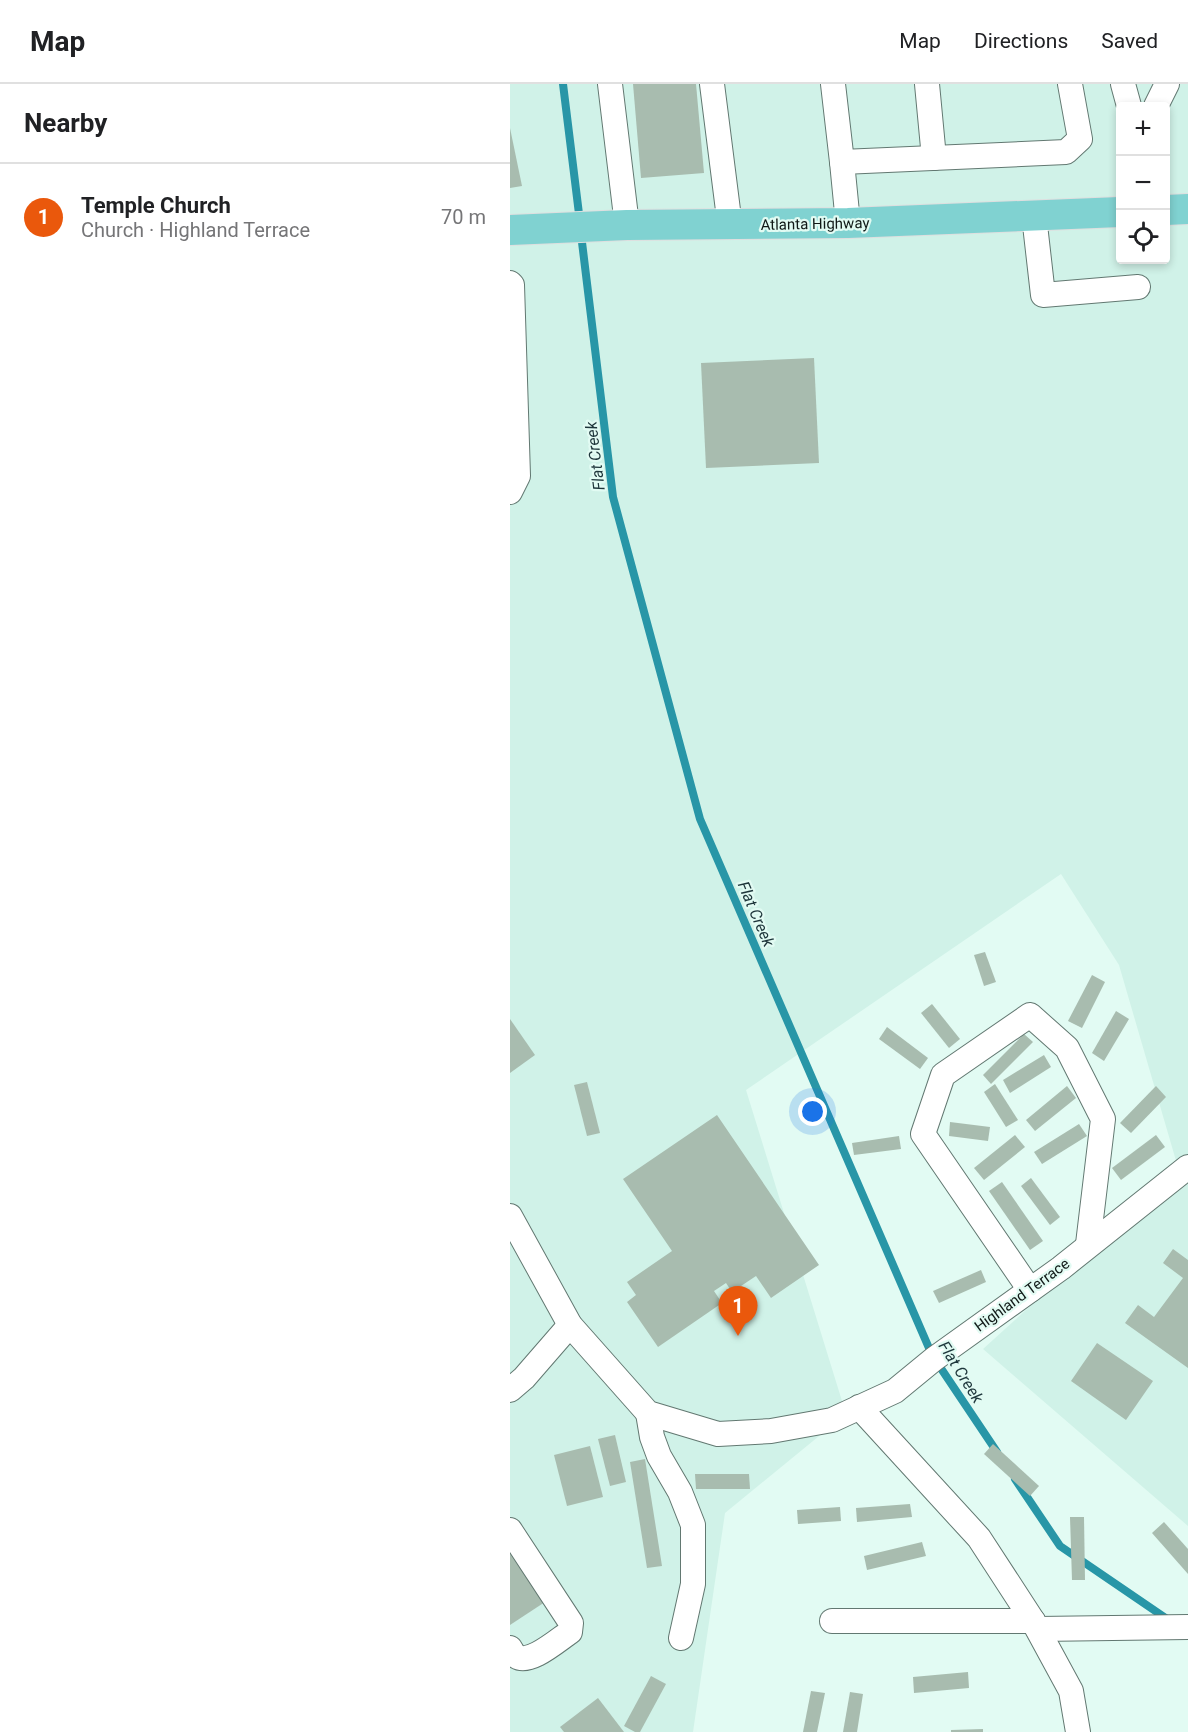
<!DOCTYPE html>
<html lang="en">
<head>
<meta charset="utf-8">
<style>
	:root { --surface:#fff; --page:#f2f2f2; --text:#202124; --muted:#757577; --line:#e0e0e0; --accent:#ea580c }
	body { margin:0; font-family:Roboto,sans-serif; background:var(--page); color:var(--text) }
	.controls { position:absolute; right:18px; top:18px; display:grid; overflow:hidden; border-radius:6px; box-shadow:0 3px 9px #0003 }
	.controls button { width:54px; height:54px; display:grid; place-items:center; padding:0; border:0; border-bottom:2px solid var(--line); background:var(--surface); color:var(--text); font:30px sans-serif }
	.you { position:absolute; left:303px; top:1028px; width:21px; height:21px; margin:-15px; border:4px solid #fff; border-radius:50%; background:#1a73e8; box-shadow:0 0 0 9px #1a73e833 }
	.badge { display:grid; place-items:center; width:39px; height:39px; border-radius:50%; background:var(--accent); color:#fff; font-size:20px; font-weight:700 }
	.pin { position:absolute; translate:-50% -50px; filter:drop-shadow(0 2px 3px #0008) }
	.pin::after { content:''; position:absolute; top:32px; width:21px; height:18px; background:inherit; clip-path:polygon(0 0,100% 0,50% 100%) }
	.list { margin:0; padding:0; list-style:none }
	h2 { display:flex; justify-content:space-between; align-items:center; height:78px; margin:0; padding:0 24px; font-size:26px }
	h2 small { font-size:20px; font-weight:400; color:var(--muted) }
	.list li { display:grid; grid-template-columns:39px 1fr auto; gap:18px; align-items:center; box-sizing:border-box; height:108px; padding:0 24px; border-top:2px solid var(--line) }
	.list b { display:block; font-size:22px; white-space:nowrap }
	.list p { margin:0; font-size:20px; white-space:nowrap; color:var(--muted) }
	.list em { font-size:20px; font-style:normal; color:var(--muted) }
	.icon { flex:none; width:33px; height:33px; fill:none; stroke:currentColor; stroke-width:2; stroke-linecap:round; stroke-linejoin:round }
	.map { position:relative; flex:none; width:678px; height:1648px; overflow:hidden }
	header { display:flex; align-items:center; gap:36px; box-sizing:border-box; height:84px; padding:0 30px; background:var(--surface); border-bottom:2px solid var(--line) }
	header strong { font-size:28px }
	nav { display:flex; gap:33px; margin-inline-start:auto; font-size:21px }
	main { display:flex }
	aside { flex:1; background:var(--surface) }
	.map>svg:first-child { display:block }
	.built { fill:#d0f2e8; fill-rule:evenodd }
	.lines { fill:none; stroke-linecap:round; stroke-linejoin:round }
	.stream { stroke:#2896a7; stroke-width:8 }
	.building { fill:#a8bcaf }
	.minor-casing { stroke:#627871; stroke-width:26 }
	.major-casing { stroke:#dedfdf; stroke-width:32 }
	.minor { stroke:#fff; stroke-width:24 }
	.major { stroke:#80d2d1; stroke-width:30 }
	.labels { text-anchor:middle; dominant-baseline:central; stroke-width:4.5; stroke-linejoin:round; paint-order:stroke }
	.street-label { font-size:15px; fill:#101917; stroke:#e2fbf3 }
	.water-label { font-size:16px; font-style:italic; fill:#1e363b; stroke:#e2fbf3 }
</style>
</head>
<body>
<header>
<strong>Map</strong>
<nav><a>Map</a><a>Directions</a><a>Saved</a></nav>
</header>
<main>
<aside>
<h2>Nearby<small></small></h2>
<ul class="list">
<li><span class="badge">1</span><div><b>Temple Church</b><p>Church · Highland Terrace</p></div><em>70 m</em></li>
</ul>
</aside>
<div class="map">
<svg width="678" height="1648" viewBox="0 0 678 1648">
	<rect width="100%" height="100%" fill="#e2fbf3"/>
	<!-- built -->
	<path class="built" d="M0,0H678V1442L473,1265L669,1087L609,881L551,790L236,1006L336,1330L215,1429L183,1648H0ZM610,22H656V176H610Z"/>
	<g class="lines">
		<!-- stream -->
		<g class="stream">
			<path d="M53,0L70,138"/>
			<path d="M71,150L103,413L190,735L422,1271L487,1368"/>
			<path d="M505,1395L550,1462L660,1537"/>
		</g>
	</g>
	<!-- building -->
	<g class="building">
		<path d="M123,0H186L194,89L131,94Z"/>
		<path d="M0,44L12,102L0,104Z"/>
		<path d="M304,274L309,379L196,384L191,279Z"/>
		<path d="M475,868L486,898L474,902L464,871Z"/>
		<path d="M582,891L595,898L572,944L558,937Z"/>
		<path d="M422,920L450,955L439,964L411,929Z"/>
		<path d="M606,927L619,935L594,977L582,969Z"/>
		<path d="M0,935L25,971L0,989Z"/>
		<path d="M377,943L418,974L410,985L369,955Z"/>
		<path d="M514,950L523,958L481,1000L473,991Z"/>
		<path d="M534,971L541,983L500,1009L493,996Z"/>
		<path d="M77,998L90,1049L77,1052L64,1001Z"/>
		<path d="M485,1000L508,1036L496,1043L474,1008Z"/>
		<path d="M557,1002L566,1014L525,1047L516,1036Z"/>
		<path d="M646,1002L656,1013L621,1049L610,1039Z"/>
		<path d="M207,1031L309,1181L261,1214L246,1192L222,1208L216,1199L204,1207L212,1219L148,1263L117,1218L126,1211L117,1198L162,1167L113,1095Z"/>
		<path d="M440,1038L480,1043L478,1057L439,1052Z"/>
		<path d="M569,1040L577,1052L532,1080L524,1068Z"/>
		<path d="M505,1051L515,1063L474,1096L464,1084Z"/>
		<path d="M646,1051L655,1063L611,1096L602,1084Z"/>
		<path d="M389,1052L391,1065L344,1071L342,1059Z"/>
		<path d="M521,1094L550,1133L540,1141L511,1102Z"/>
		<path d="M492,1098L533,1157L520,1166L479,1107Z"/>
		<path d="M663,1165L678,1176V1284L615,1239L628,1221L644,1233L673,1194L653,1179Z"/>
		<path d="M471,1186L476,1198L429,1219L423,1207Z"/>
		<path d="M587,1259L643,1297L616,1336L561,1297Z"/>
		<path d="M105,1351L116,1398L100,1402L88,1355Z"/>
		<path d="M483,1360L529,1402L520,1412L474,1370Z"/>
		<path d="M80,1362L93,1413L57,1422L44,1371Z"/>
		<path d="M135,1375L152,1482L137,1484L120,1378Z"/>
		<path d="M185,1390H239L240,1405H186Z"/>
		<path d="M400,1420L402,1433L347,1438L346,1424Z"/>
		<path d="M330,1423L331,1437L288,1440L287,1426Z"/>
		<path d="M560,1433H574L575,1496H562Z"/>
		<path d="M654,1438L678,1465V1490L642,1449Z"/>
		<path d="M412,1458L416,1472L357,1486L354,1472Z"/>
		<path d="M0,1465L35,1518L0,1541Z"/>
		<path d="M458,1588L459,1604L404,1609L403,1593Z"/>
		<path d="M141,1592L156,1600L130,1648H125L114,1642Z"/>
		<path d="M301,1607L315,1609L307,1648H293Z"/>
		<path d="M340,1608L353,1610L347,1648H333Z"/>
		<path d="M88,1614L114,1648H54L50,1643Z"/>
		<path d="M473,1645V1648H441V1646Z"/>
	</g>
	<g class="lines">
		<defs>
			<g id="minor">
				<path d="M100,0L117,141"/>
				<path d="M202,0L220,142"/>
				<path d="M323,0L332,78"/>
				<path d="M417,0L424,74"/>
				<path d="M613,0L619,22"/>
				<path d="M646,22L657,0"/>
				<path d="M524,132L533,211L628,203"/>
				<path d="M338,139L332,78L556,68L570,55L560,0"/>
				<path d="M0,199L2,201L8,392L0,408"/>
				<path d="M0,1132L60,1241L138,1329L208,1350L261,1347L322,1336L385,1307L424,1275L551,1184L678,1083"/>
				<path d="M520,1206L413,1050L433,991L520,931L557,964L593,1035L578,1160"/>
				<path d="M0,1306L14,1294L60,1241"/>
				<path d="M349,1323L469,1454L523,1537L561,1607L568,1648"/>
				<path d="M138,1329L142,1353L149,1372L170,1408L183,1441V1500L171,1554"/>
				<path d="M0,1446L61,1539L60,1548C49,1555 19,1582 6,1572C3,1570 2,1567 0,1564"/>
				<path d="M322,1537H523"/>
				<path d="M528,1545L678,1543"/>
			</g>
			<g id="major">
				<path d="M656,126L678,125"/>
				<path d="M0,146L117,141L338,139L610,128"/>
			</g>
		</defs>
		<!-- minor casing -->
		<use href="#minor" class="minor-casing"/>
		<!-- major casing -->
		<use href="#major" class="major-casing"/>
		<!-- minor -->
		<use href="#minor" class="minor"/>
		<!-- major -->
		<use href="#major" class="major"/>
	</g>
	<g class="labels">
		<!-- street labels -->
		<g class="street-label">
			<text transform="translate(305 140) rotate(-1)">Atlanta Highway</text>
			<text transform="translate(512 1211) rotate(-36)">Highland Terrace</text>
		</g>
		<!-- water labels -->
		<g class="water-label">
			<text transform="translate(85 372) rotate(-97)">Flat Creek</text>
			<text transform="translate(246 830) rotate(67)">Flat Creek</text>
			<text transform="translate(451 1288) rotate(58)">Flat Creek</text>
		</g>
	</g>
</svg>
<div class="controls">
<button>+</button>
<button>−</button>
<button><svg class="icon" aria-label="locate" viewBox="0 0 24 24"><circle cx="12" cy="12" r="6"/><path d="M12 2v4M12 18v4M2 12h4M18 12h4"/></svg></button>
</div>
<div class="you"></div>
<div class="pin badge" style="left:228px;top:1252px">1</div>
</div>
</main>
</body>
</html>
